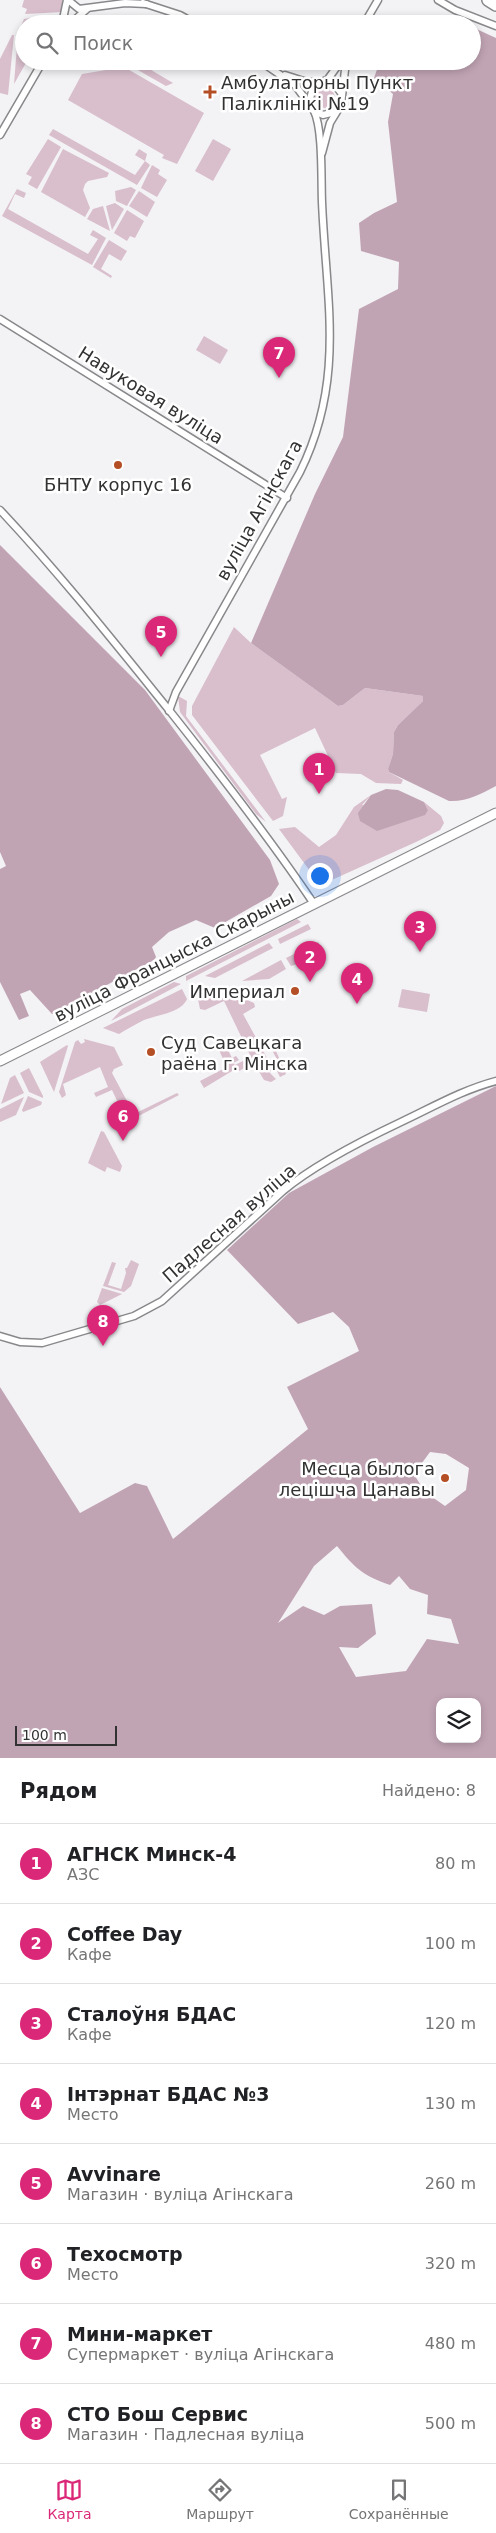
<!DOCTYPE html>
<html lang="ru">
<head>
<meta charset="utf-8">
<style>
	:root { --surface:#fff; --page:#f2f2f2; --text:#202124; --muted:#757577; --line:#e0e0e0; --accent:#db2777 }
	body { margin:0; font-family:"DejaVu Sans",sans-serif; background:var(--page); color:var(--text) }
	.controls { position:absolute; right:15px; bottom:15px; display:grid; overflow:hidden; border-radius:10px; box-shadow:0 2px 8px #0003 }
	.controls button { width:45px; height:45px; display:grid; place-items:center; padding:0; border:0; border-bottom:1px solid var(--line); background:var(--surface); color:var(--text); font:25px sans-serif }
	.scale { position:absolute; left:15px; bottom:12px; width:102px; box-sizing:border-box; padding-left:5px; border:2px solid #323233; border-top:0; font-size:14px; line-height:18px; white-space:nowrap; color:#323233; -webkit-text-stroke:4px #fff; paint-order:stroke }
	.you { position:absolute; left:319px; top:875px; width:18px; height:18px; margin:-12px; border:4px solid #fff; border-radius:50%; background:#1a73e8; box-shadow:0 0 0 8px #1a73e833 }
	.badge { display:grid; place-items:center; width:32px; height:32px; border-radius:50%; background:var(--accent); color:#fff; font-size:16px; font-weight:700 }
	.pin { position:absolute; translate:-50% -41px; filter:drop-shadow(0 1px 2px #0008) }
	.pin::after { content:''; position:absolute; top:26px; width:18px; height:15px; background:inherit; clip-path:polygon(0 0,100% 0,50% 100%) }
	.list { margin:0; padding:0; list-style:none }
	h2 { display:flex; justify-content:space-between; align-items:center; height:65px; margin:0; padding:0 20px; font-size:21px }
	h2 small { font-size:16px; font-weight:400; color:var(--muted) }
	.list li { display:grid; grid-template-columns:32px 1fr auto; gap:15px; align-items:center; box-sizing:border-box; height:80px; padding:0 20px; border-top:1px solid var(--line) }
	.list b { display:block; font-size:19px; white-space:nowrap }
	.list p { margin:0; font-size:16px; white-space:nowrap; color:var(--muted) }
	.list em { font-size:16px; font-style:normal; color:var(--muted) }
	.icon { flex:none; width:28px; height:28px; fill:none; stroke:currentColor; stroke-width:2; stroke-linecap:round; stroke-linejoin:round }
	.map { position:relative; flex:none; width:496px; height:1758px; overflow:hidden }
	.search { position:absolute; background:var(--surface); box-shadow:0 2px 8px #0003; left:15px; right:15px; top:15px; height:55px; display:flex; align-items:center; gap:12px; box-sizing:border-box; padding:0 18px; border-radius:28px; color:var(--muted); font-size:19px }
	.sheet { height:705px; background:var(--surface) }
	nav { display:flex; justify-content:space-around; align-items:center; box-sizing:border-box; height:70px; border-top:1px solid var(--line); background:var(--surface); font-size:14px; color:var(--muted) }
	nav a { display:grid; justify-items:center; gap:2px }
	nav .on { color:var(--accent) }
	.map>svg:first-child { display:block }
	.green { fill:#d9becc }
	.forest { fill:#c1a4b4; fill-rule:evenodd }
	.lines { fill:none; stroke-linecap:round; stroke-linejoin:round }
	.street-casing { stroke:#88878a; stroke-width:9 }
	.secondary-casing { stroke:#88878a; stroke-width:11 }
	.highway-casing { stroke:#88878a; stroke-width:14 }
	.street { stroke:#fff; stroke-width:6 }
	.secondary { stroke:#fff; stroke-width:9 }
	.highway { stroke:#fff; stroke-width:11 }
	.poi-dot { fill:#b44e25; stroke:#fff; stroke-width:2 }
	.labels { text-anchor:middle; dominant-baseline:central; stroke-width:5; stroke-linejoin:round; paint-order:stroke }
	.poi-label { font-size:18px; fill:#323233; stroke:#fff; text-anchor:start }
	.street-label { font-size:18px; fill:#323233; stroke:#fff }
</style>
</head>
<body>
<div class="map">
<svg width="496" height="1758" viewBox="0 0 496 1758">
	<rect width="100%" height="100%" fill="#f3f2f5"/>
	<!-- green -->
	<g class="green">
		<path d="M24,0H62L63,12L25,14L27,9L22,7Z"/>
		<path d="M53,15L48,24H24V61H27L14,84L18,33L24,19Z"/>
		<path d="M12,35H14L8,95L0,93V59Z"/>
		<path d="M122,61H136L173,83L166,86Z"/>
		<path d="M124,67L204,113L177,164L162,158L164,155L68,100L82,74Z"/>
		<circle cx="325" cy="98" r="10"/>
		<path d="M53,129L135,175L145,161L135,155L139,149L147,154L145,161L150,165L137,185L49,135Z"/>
		<path d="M48,139L61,147L37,189L28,184L32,177L26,174Z"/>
		<path d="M213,139L231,149L213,181L195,171Z"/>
		<path d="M63,149L109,173L107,177L88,181L85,184L83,190L90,208L85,217L41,192Z"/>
		<path d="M152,165L160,170L158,174L167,180L157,197L141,188Z"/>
		<path d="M131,187L136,190L127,206L116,201L115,191Z"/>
		<path d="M17,189L26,193L24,198L15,194L8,209L88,254L98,239L90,235L93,230L106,238L92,265L2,216Z"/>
		<path d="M139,191L155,202L147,217L129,206Z"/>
		<path d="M115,203L124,209L112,230L106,206Z"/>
		<path d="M103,206L110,231L87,219L93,209Z"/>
		<path d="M127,210L144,221L135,238L130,236L127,241L114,233Z"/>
		<path d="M109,240L127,251L121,261L109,254L101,269L112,276L111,278L93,267Z"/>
		<path d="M204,336L228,350L220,364L196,350Z"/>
		<path d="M234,627L251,643L338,706L343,705L365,688L423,696V701L398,725L394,732L393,754L388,769L389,772L403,780L401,784L376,783L361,774L336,773L315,728L260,755L282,799L287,797L283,816L273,821L192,715V706Z"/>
		<path d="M178,696L187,701L186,716L266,822L256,814L180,712Z"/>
		<path d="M371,795L362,805L428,810L424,802L441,816L444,823L440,830L416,842L325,883L310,871L279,829L295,827L319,847L336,835L354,807Z"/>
		<path d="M297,919L301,922L186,981V976Z"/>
		<path d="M308,924L311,929L280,944L278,939Z"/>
		<path d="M318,942L319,944L307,961L291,966L286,958Z"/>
		<path d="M269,943L273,948L215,978L205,976Z"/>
		<path d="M281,960L286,969L269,979L242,981Z"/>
		<path d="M174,982L181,984L111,1021L122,1009Z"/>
		<path d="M182,989L187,999C181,1013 157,1015 144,1020C136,1024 127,1029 119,1034L103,1028Z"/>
		<path d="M402,989L430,994L427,1012L398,1007Z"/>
		<path d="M207,994L219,998L233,994L254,1003L255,1007L243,1014L267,1058L264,1062L269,1069L279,1063L273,1052L276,1051L286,1074L280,1077L276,1069L269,1072L276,1079L271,1082L264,1080L254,1063L239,1071L237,1068L204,1088L200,1081L227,1067L217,1046L224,1042L232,1058L236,1056L239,1060L233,1063L235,1065L251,1057L224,1001L205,1010L200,1009L198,999Z"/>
		<path d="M84,1039L114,1047L123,1065L114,1069L112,1073L134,1114L177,1093L179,1095L127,1122L112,1090L96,1097L94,1093L108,1087L100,1067L63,1084L66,1095L62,1098L59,1092L75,1042L78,1040L81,1044L85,1042Z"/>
		<path d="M67,1045L68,1046L54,1092L40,1062Z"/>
		<path d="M29,1068L43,1096V1098L29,1092L20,1073Z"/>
		<path d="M15,1075L24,1093L1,1104L10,1078Z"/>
		<path d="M28,1096L42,1102L41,1105L23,1112L22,1110Z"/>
		<path d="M24,1097L16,1115L0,1122V1109Z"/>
		<path d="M101,1131L104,1132L122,1166L120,1172L107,1167L105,1172L88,1163Z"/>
		<path d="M131,1260L139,1264L131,1286L124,1292L103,1286L112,1262L116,1263L108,1285L121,1289L126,1273L125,1268H127Z"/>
		<path d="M102,1288L122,1294L100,1305L97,1302Z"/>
	</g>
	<!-- forest -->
	<g class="forest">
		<path d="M472,27L496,38V786C481,794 467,802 449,801L389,772L388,769L393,754L394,732L398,725L423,701V696L365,688L343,705L338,706L251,643L315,494L343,437L359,309L398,289L399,262L361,251L359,223L374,213L397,202L388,122L393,94L374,78L380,61H472Z"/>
		<path d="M0,545L145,690L270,860L279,884L271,896L215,928L196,920L169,932L152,947L156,957L154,960L52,1014L30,990L20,994L29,1016L19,1020L0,982V869L6,866L0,852Z"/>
		<path d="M386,789L398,790L424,802L428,810L425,815L377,831L360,821L358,813L371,795Z"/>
		<path d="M496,1086V1758H0V1387L80,1513L135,1483L147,1486L173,1539L308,1429L287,1387L359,1351L349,1327L333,1312L298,1324L227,1250L289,1193L373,1147ZM430,1452L446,1454L469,1468L466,1490L445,1506L425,1492L415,1476L405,1468L419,1467ZM337,1546C354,1567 363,1576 390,1585L399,1576L410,1589L428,1595L427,1614L451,1619L459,1644L427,1639L406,1671L356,1677L339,1647L358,1648L376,1634L372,1604L340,1606L324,1615L303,1606L278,1623L314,1566ZM440,1702H477V1739H440Z"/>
	</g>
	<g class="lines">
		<defs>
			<g id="street">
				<path d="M68,0L79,9L125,3L146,4"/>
				<path d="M438,0L455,10L496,26"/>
				<path d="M143,3L180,15L196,24"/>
				<path d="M62,24L67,0"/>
				<path d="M70,24L87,9"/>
				<path d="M364,24L378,0"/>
				<path d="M260,61L295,85L314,111L323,115L335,112"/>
				<path d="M285,75L307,82H319"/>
				<path d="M324,81L336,86L341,93"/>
				<path d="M309,102L313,88L328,79L341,61"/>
				<path d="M0,135L43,61"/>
				<path d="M322,153L330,123L341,105L346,61"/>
				<path d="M0,319L287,498"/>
				<path d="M0,510C60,574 114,642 169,710C219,773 269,837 314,904"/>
				<path d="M169,711L176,692L300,472C346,379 326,300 322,202C321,180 323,129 314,111"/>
				<path d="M0,1336L20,1342L42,1343L134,1316L162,1301L283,1191C315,1164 363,1140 401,1122C433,1107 462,1090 496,1081"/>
			</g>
			<path id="secondary" d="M0,1061L496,813"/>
			<path id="highway" d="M488,0L496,5"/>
		</defs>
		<!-- street casing -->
		<use href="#street" class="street-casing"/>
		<!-- secondary casing -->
		<use href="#secondary" class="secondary-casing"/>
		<!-- highway casing -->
		<use href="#highway" class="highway-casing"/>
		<!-- street -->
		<use href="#street" class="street"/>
		<!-- secondary -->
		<use href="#secondary" class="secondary"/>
		<!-- highway -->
		<use href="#highway" class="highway"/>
	</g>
	<!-- markers -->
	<g class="poi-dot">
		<path d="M207.5 84.5h5v5h5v5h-5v5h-5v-5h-5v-5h5z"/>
		<circle cx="118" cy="465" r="5"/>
		<circle cx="295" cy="991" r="5"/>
		<circle cx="151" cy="1052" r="5"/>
		<circle cx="445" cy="1478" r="5"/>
	</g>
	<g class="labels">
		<!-- poi labels -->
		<g class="poi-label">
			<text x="221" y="82">Амбулаторны Пункт<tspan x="221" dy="21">Паліклінікі №19</tspan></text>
			<text x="118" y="484" text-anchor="middle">БНТУ корпус 16</text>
			<text x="285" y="991" text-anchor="end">Империал</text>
			<text x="161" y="1042">Суд Савецкага<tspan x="161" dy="21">раёна г. Мінска</tspan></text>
			<text x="435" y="1468" text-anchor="end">Месца былога<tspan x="435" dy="21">лецішча Цанавы</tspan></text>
		</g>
		<!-- street labels -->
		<g class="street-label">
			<text transform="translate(151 395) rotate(32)">Навуковая вуліца</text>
			<text transform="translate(259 510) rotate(-61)">вуліца Агінскага</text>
			<text transform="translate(174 956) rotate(-27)">вуліца Францыска Скарыны</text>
			<text transform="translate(229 1223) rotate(-41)">Падлесная вуліца</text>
		</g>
	</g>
</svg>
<div class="controls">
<button><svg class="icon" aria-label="layers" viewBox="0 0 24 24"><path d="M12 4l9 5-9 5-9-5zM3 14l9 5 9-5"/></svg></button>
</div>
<div class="scale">100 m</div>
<div class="you"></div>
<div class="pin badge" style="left:319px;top:794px">1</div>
<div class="pin badge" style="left:310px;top:982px">2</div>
<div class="pin badge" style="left:420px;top:952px">3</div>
<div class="pin badge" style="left:357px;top:1004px">4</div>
<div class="pin badge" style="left:161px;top:657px">5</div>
<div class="pin badge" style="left:123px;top:1141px">6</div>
<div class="pin badge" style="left:279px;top:378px">7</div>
<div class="pin badge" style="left:103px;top:1346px">8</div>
<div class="search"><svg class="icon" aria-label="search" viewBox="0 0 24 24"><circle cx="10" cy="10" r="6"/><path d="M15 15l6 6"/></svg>Поиск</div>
</div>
<section class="sheet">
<h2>Рядом<small>Найдено: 8</small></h2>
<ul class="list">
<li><span class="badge">1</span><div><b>АГНСК Минск-4</b><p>АЗС</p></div><em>80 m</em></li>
<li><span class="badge">2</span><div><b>Coffee Day</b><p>Кафе</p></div><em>100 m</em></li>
<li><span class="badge">3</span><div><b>Сталоўня БДАС</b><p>Кафе</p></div><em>120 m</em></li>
<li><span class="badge">4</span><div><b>Інтэрнат БДАС №3</b><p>Место</p></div><em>130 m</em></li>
<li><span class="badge">5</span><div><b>Avvinare</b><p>Магазин · вуліца Агінскага</p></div><em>260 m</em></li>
<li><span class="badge">6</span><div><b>Техосмотр</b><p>Место</p></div><em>320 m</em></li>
<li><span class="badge">7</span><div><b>Мини-маркет</b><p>Супермаркет · вуліца Агінскага</p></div><em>480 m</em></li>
<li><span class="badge">8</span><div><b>СТО Бош Сервис</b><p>Магазин · Падлесная вуліца</p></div><em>500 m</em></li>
</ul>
</section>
<nav>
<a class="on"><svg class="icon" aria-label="map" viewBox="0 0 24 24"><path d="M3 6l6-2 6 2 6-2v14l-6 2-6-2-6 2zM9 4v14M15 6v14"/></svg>Карта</a>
<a><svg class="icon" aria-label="directions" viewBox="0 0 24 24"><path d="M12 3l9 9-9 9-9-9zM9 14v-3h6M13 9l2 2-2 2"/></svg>Маршрут</a>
<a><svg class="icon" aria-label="saved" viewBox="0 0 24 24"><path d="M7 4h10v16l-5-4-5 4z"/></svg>Сохранённые</a>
</nav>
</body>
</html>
